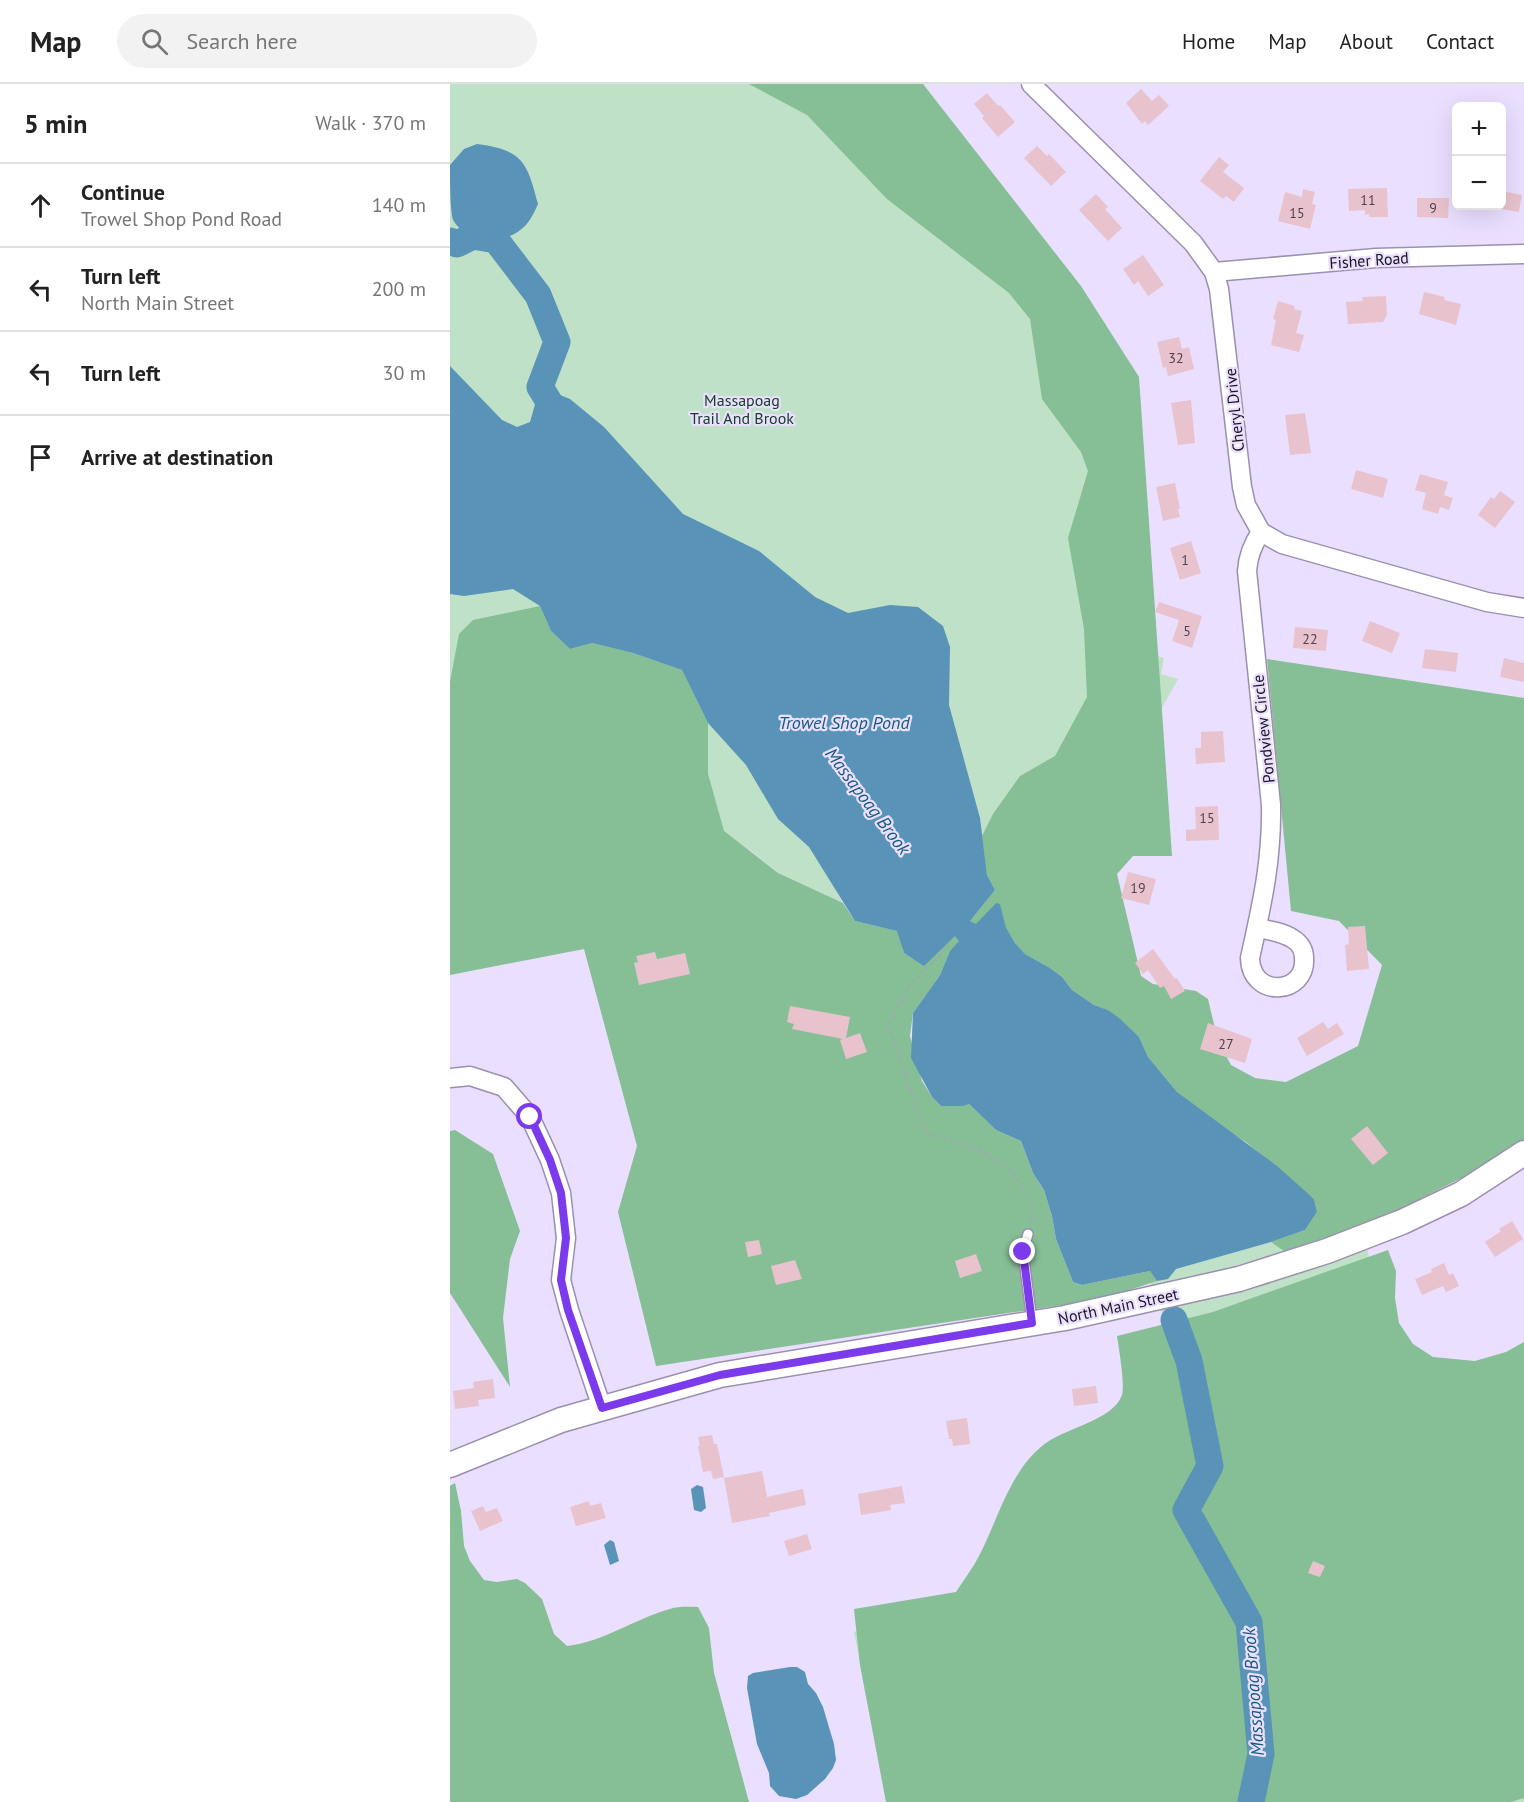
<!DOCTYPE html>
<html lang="en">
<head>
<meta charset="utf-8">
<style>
	:root { --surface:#fff; --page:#f2f2f2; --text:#222; --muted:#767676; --line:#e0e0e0 }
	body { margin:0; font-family:"PT Sans",sans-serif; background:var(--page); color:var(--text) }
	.controls { position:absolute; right:18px; top:18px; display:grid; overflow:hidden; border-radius:9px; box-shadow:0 6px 24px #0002 }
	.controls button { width:54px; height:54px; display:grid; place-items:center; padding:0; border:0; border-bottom:2px solid var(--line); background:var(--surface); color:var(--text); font:30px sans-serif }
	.stop { position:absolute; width:18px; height:18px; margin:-14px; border:4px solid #7c3aed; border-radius:50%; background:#fff }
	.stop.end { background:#7c3aed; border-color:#fff; box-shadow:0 2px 6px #0008 }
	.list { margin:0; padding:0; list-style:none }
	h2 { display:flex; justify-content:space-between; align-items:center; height:78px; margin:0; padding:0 24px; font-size:26px }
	h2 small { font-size:20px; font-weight:400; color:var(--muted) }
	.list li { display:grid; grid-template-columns:39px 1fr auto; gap:18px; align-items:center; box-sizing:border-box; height:84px; padding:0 24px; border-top:2px solid var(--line) }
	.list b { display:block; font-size:22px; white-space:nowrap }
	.list p { margin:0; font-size:20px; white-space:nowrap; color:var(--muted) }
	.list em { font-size:20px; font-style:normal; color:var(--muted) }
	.icon { flex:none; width:33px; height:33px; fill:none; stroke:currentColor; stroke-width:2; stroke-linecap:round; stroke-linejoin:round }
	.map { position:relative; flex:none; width:1074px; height:1718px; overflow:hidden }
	header { display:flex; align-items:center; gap:36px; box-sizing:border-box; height:84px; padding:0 30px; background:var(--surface); border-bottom:2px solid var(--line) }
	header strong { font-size:28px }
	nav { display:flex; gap:33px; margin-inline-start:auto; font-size:21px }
	.search { width:420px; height:54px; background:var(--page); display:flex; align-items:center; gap:15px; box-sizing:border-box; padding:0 21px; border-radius:33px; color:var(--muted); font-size:22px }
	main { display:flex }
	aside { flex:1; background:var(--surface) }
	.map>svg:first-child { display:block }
	.green { fill:#bee1c7 }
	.forest { fill:#86be96 }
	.water { fill:#5993b8 }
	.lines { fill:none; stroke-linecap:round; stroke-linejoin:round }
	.river { stroke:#5993b8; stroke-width:27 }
	.building { fill:#e8c3ce }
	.lane-casing { stroke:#9b90ae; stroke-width:12 }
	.street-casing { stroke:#9b90ae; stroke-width:21 }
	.secondary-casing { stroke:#9b90ae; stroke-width:27 }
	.path { stroke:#a9a0ba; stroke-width:3; stroke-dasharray:1.5 4.5; stroke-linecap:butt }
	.lane { stroke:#fff; stroke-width:9 }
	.street { stroke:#fff; stroke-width:18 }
	.secondary { stroke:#fff; stroke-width:24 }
	.route { stroke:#7c3aed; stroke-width:8 }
	.labels { text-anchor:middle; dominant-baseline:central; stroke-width:4.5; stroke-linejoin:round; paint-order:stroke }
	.number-label { font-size:14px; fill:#4e424d }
	.street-label { font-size:16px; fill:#1b1722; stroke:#eadfff }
	.park-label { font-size:16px; fill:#154025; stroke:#eadfff }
	.water-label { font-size:18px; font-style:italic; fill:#155a80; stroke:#eadfff }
</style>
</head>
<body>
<header>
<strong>Map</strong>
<div class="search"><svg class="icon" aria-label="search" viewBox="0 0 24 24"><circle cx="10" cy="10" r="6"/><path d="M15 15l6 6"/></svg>Search here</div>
<nav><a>Home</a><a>Map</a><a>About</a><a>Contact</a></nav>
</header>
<main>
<aside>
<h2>5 min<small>Walk · 370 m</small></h2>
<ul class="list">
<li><svg class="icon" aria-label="ahead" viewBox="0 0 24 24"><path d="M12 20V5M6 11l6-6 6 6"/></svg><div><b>Continue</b><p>Trowel Shop Pond Road</p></div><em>140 m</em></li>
<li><svg class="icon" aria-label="left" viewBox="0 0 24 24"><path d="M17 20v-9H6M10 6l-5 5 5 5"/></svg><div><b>Turn left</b><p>North Main Street</p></div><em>200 m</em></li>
<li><svg class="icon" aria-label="left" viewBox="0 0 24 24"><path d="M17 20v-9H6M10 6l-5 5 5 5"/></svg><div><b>Turn left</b></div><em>30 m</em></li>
<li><svg class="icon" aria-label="arrive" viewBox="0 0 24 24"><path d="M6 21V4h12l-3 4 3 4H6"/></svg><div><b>Arrive at destination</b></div></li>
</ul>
</aside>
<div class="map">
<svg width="1074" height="1718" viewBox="0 0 1074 1718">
	<rect width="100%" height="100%" fill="#eadfff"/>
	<!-- green -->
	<path class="green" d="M0,0H366L498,119L636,312L655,555L714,574L711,590L728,595L588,844L910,1131L920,1178L867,1539L1074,1496V1718H437L404,1548L580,1517L740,1301L699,1196L489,875L387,808L393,819L328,789L301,767L5,575L0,598Z"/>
	<!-- forest -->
	<g class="forest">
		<path d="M299,0H473L631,202L689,293L722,772H683L667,790L691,892L703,900L746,907L758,915L768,957L781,981L805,994L836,998L908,962L932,881L889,837L841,827L817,575L1074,614V1061L1071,1064L908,1146L834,1167L821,1158L855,1146L867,1128L864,1115L796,1058L770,1042L727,1008L698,973L689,953L658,926L644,921L622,906L612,893L600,884L575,870L565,859L556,845L546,819L526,841L520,837L545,806L537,791L532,752L543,730L570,692L605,672L637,613L634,545L618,454L638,387L631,368L592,315L580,235L559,209L437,115L357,31Z"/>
		<path d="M90,522L101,547L120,565L142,559L183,569L232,586L258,639V690L274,747L328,789L393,819L405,837L448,847L454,869L474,881L505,851L510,857L500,867L490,891L463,929L460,952L472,997L482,1013L491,1022L519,1020L546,1046L571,1057L583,1089L594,1106L602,1132L606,1155L623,1198L632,1201L700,1187L707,1197L652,1215L206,1282L168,1128L187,1062L134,865L0,891V598L9,550L23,536Z"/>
		<path d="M5,1046L43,1070L70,1147L60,1175L53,1234L60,1303L0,1209V1047Z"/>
		<path d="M938,1166L946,1187L945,1214L949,1239L963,1260L983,1273L1025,1277L1056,1268L1074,1258V1714L1061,1718H436L410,1581L404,1525L506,1508C512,1499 518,1490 524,1481C547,1442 556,1392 592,1362C613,1344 663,1337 672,1311C675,1300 669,1265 667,1252L763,1228Z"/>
		<path d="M5,1399L11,1427L14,1462L20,1477L34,1496L47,1498L67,1495L75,1499L92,1515L104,1550L117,1562C153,1558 184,1535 220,1525C229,1522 239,1523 248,1523L259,1544L264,1589L299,1718H0V1402Z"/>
	</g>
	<!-- water -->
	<g class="water">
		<path d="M27,60C74,66 77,79 88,120C83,131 79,140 69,147C50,161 15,158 3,136C0,124 0,96 0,81L14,65Z"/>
		<path d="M0,282L52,336L67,343L80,338L90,303L120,315L154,343L233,430L309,467L365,513L398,529L440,521L468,523L493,542L500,563L499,621L530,734L537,791L545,806L520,837L526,840L546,819L550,820L556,844L565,859L575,870L600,884L612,893L622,906L644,921L658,926L669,934L689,953L698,973L727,1008L827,1082L864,1115L867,1128L855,1146L821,1158L726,1185L718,1195L707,1197L700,1187L632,1201L623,1198L606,1155L602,1132L594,1106L583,1089L571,1057L546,1046L519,1020L512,1022H491L482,1013L461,974L463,929L490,891L500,867L509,857L505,852L474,882L454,869L447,847L405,837L359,763L328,735L296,681L258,639L232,586L183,569L142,559L120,565L101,547L90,522L63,505L14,512L0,510Z"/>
		<path d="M247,1401L253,1403L256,1424L251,1428L244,1426L241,1405Z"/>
		<path d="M160,1456L164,1458L169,1477L160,1481L154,1461Z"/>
		<path d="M340,1583H347L355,1588L358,1600L366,1609L373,1623L384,1660L386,1676L383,1684L375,1695L357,1711L346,1715L329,1712L320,1702L319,1689L307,1660L297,1604L298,1592L303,1589Z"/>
	</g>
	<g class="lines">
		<!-- river -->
		<g class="river">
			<path d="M0,157L7,160L23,152L46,156L88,211L107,258L90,303L109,334"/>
			<path d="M724,1236L739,1277L760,1382L736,1426L799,1538L811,1670L801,1718"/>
		</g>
	</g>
	<!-- building -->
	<g class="building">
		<path d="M691,5L702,17L709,11L719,22L698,41L695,37L692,40L676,19Z"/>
		<path d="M537,9L548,22L550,21L565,38L548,53L532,34L534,32L524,20Z"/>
		<path d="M587,62L597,72L599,70L616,88L601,102L574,74Z"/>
		<path d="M769,73L779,81L773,88L794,104L784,118L776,112L773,115L750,97Z"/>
		<path d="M937,104L938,133H919V130L915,131V126L899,127L898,105Z"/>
		<path d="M853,105L865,108L862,120L866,121L860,145L828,137L835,108L852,113Z"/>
		<path d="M1052,107L1072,111L1069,128L1052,125Z"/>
		<path d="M646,110L658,123L655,125L672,144L658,157L629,126Z"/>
		<path d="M967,114H999L998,134L967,133Z"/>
		<path d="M693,171L714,201L698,212L688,197L684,201L673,185Z"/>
		<path d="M974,208L995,213L994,216L1011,220L1006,241L969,230Z"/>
		<path d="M936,212L937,231L933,238L898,240L896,218L913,217L912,213Z"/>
		<path d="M828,217L845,222L844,225L852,227L846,249L854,251L849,268L821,261L826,236L823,235Z"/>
		<path d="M729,253L732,265L739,263L744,285L718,292L716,283L713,284L707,258Z"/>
		<path d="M741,316L745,359L728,361L721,319Z"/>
		<path d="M855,329L861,369L840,371L835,331Z"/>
		<path d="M906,386L938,395L933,414L901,405Z"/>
		<path d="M970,390L998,398L994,411L1003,414L999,426L990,423L988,430L972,425L976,409L965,406Z"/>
		<path d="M725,399L730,425H728L730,433L713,437L706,403Z"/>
		<path d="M1050,407L1065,418L1045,444L1028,431L1041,413L1044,415Z"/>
		<path d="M741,457L751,489L730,496L720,464Z"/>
		<path d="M709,518L752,532L742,564L722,557L729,536L705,528Z"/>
		<path d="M920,537L950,549L942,569L912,557Z"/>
		<path d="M845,543L878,546L876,567L843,564Z"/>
		<path d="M975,565L1008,569L1006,588L972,584Z"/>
		<path d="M1054,574L1074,579V598L1050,593Z"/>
		<path d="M773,647L775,678L746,680L745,664H751V648Z"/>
		<path d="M768,722L769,756L736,757V746L746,745L745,723Z"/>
		<path d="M678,788L706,795L699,821L671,814Z"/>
		<path d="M915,842L919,885L897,887L895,861L899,860L898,843Z"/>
		<path d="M703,865L725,895L727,894L735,907L721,915L714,902L710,904L698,886L693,890L685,879Z"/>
		<path d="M205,868L207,875L235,869L240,890L189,901L184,879L188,878L186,872Z"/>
		<path d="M340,922L400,933L396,954L410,949L417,968L396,975L390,956L393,955L342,945L344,940L337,938Z"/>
		<path d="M873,938L878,945L887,939L894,950L857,972L847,954Z"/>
		<path d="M758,939L802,955L795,979L750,965Z"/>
		<path d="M917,1042L938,1069L923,1081L901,1055Z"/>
		<path d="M1062,1137L1073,1155L1045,1173L1035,1158L1051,1147L1049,1145Z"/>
		<path d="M309,1156L312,1170L298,1173L295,1158Z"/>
		<path d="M526,1170L532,1187L510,1194L505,1177Z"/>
		<path d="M345,1176L352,1195L326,1201L321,1182Z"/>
		<path d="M994,1179L999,1191L1003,1189L1009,1202L996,1208L993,1202L972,1211L965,1195L982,1188L981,1185Z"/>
		<path d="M43,1295L45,1314L28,1316L29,1322L5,1325L3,1307L24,1304L23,1298Z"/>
		<path d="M646,1302L648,1319L624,1322L622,1305Z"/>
		<path d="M517,1334L520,1360L503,1362L502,1355H499L496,1337Z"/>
		<path d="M262,1351L264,1360H267L274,1393L263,1395L261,1387L253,1388L248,1362H250L248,1353Z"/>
		<path d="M312,1387L317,1413L353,1405L356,1421L319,1429L320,1432L282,1439L274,1394Z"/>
		<path d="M452,1402L455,1419L440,1421L441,1426L411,1431L408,1410Z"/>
		<path d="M139,1417L140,1422L151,1419L156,1434L126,1442L120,1423Z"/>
		<path d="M33,1422L36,1428L47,1424L53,1437L30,1447L21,1427Z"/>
		<path d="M357,1450L362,1465L339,1472L334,1457Z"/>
		<path d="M863,1477L875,1482L870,1493L858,1489Z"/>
	</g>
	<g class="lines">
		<defs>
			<path id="lane" d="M578,1150L573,1168L582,1237"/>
			<g id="street">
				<path d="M581,0L743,159L764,188L769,205L792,403L796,421L811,448L832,460L1037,518L1074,524"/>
				<path d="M764,188L926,174L1074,170"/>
				<path d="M807,844C818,846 833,848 843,855C850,859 854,866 854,874C857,911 801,915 800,874C812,820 822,777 821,721L797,487C798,472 802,461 811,448"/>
				<path d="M0,994L20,992L54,1003L80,1033L100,1076L111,1109L116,1154L111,1196L119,1226L152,1324"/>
			</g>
			<path id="secondary" d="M0,1381L111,1336L270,1291L615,1234L789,1195L877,1167L952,1138L1011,1110L1074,1069"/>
		</defs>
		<!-- lane casing -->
		<use href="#lane" class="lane-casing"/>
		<!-- street casing -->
		<use href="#street" class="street-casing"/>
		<!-- secondary casing -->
		<use href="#secondary" class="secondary-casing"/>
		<!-- path -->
		<path class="path" d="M498,862L460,901L438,941L476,1049C514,1057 561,1075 577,1112C579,1116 582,1122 583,1126C583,1130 581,1136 580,1140"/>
		<!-- lane -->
		<use href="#lane" class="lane"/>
		<!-- street -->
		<use href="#street" class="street"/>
		<!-- secondary -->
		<use href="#secondary" class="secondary"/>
	</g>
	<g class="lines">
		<!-- route -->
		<path class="route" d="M80,1033L100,1076L111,1109L116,1154L111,1196L118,1226L152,1324L270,1291L582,1239L573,1168"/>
	</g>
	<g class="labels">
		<!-- number labels -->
		<g class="number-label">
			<text x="918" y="116">11</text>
			<text x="983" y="124">9</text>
			<text x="847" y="129">15</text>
			<text x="726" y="274">32</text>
			<text x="735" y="476">1</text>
			<text x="737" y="547">5</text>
			<text x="860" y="555">22</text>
			<text x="757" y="734">15</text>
			<text x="688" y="804">19</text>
			<text x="776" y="960">27</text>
		</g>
		<!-- street labels -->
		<g class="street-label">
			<text transform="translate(919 176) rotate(-4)">Fisher Road</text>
			<text transform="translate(784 326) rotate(-96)">Cheryl Drive</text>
			<text transform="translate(813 645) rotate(-96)">Pondview Circle</text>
			<text transform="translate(668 1222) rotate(-12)">North Main Street</text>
		</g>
		<!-- park labels -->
		<g class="park-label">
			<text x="292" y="316">Massapoag<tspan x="292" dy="18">Trail And Brook</tspan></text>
		</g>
		<!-- water labels -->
		<g class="water-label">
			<text x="394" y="638">Trowel Shop Pond</text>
			<text transform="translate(418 717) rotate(53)">Massapoag Brook</text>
			<text transform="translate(803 1608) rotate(-94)">Massapoag Brook</text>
		</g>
	</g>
</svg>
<div class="controls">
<button>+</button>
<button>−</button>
</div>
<div class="stop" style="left:80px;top:1033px"></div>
<div class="stop end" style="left:573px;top:1168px"></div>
</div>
</main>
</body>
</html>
